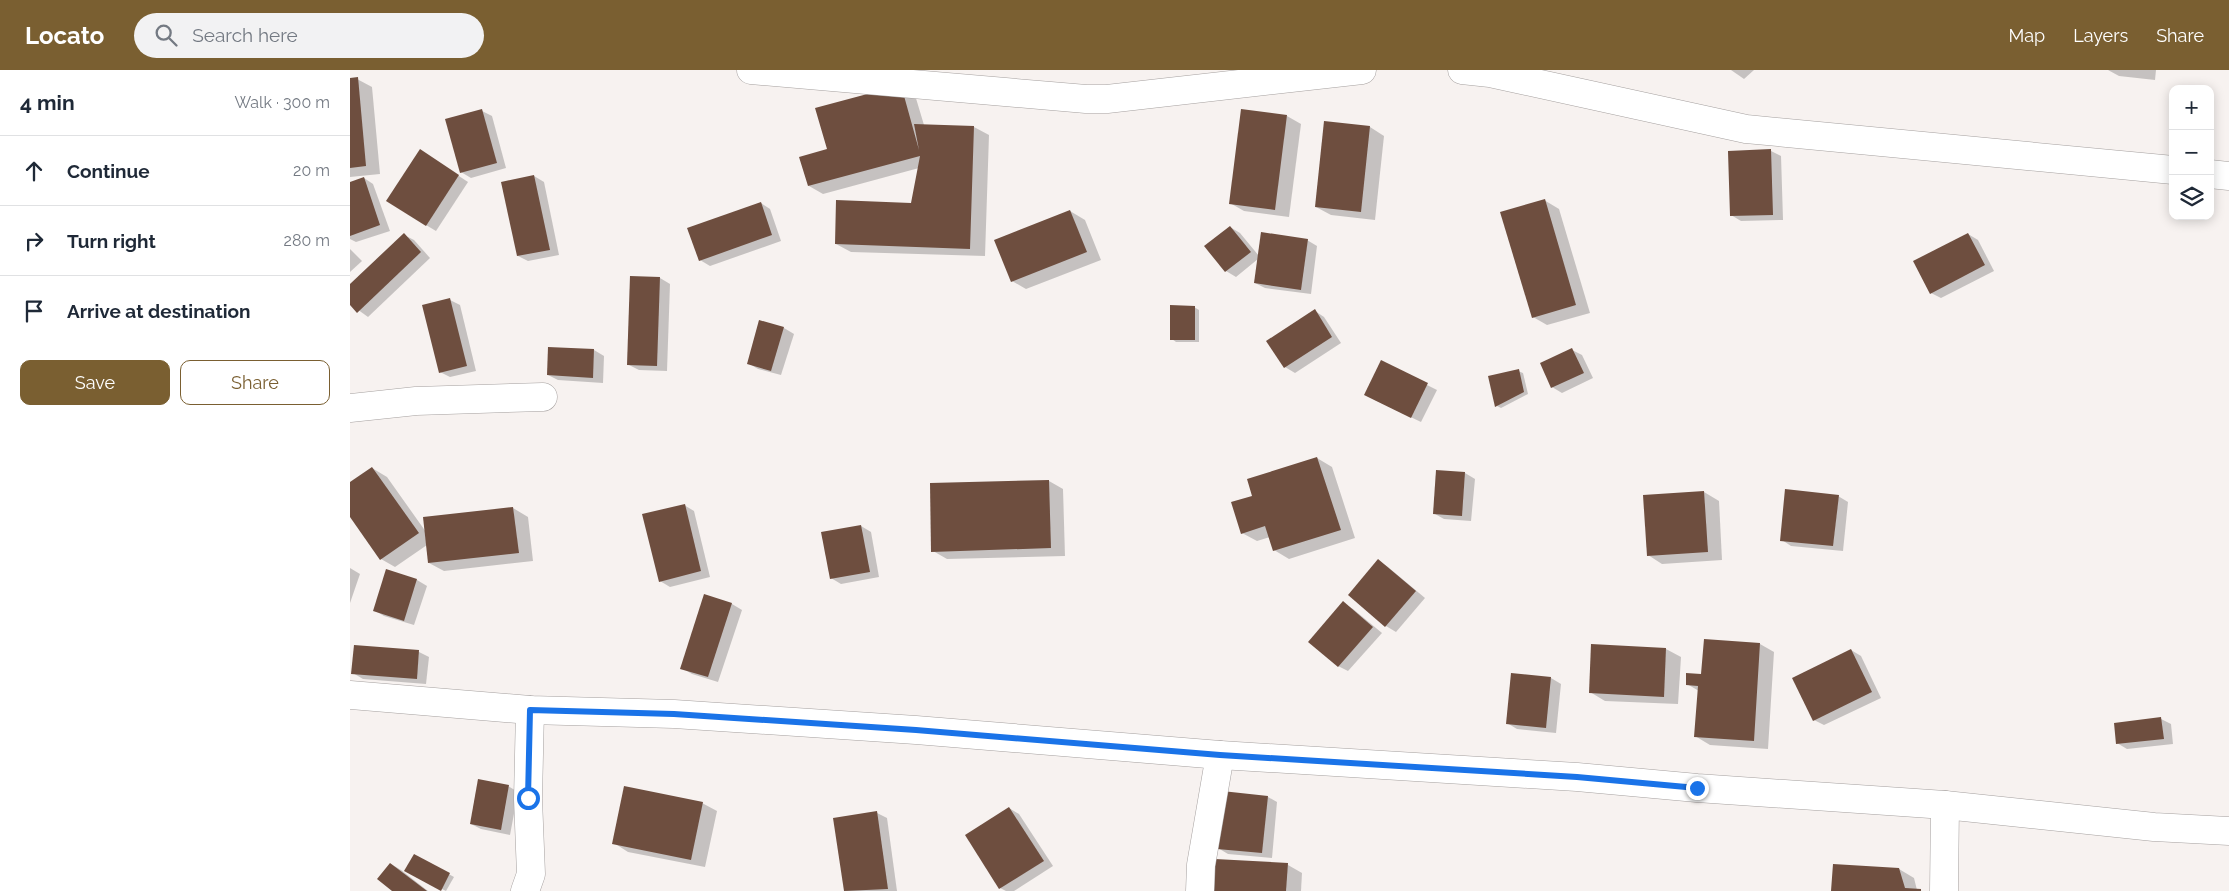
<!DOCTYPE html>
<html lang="en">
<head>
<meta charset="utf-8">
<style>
	:root { --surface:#fff; --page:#f2f2f3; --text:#1f2937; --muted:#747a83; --line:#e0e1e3; --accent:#7a5f31 }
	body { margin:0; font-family:Raleway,sans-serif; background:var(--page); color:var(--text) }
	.controls { position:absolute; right:15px; top:15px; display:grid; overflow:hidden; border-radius:10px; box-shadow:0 2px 12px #0003 }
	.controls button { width:45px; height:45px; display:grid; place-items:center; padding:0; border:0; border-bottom:1px solid var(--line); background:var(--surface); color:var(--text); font:25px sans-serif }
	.stop { position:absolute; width:15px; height:15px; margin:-11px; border:4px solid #1a73e8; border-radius:50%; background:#fff }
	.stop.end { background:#1a73e8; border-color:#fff; box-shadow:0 1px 5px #0008 }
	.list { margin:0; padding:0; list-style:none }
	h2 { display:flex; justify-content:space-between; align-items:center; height:65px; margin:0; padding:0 20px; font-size:21px }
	h2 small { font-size:16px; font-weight:400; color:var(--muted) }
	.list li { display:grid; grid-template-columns:32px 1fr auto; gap:15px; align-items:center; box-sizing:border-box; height:70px; padding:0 20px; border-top:1px solid var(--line) }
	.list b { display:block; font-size:19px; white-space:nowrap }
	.list em { font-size:16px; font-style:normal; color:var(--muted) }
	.actions { display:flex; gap:10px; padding:15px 20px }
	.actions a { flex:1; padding:11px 0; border:1px solid var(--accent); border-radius:10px; text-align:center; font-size:18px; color:var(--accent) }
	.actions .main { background:var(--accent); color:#fff }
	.icon { flex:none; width:28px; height:28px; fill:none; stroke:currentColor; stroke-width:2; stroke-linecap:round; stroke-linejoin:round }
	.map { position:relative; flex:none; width:1879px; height:821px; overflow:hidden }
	header { display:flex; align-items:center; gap:30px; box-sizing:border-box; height:70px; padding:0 25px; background:var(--accent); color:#fff }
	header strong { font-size:24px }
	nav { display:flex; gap:28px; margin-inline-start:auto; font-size:18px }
	.search { width:350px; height:45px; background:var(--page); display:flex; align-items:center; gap:12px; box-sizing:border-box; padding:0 18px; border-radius:28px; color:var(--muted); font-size:19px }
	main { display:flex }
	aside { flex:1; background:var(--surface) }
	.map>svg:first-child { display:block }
	.shadow { fill:#0003 }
	.building { fill:#6e4e3f }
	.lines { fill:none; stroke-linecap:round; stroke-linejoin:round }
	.minor-casing { stroke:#a5a09f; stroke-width:29 }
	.minor { stroke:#fff; stroke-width:28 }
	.route { stroke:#1a73e8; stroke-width:6 }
</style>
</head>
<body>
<header>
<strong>Locato</strong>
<div class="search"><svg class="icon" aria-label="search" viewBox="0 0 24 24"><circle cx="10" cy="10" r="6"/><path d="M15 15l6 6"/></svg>Search here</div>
<nav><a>Map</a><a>Layers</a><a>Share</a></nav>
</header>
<main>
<aside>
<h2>4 min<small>Walk · 300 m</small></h2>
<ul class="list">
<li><svg class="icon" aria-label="ahead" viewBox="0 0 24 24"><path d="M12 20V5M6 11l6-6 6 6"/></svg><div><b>Continue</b></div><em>20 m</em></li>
<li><svg class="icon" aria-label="right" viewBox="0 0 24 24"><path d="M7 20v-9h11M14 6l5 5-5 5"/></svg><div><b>Turn right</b></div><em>280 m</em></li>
<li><svg class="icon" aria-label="arrive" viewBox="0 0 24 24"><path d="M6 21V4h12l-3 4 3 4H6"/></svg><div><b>Arrive at destination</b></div></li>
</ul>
<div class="actions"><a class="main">Save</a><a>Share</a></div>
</aside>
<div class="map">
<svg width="1879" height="821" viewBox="0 0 1879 821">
	<rect width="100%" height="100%" fill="#f7f2f0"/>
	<!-- shadow -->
	<g class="shadow">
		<path d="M1381,0H1404L1394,9Z"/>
		<path d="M1758,0H1806L1805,10L1769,6Z"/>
		<path d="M0,9H7L22,17L30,104L0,107Z"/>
		<path d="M565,25L574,55L624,57L639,65L635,186L501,182L486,174L562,134L569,98L473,124L459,116L479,80L467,38Z"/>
		<path d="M132,41L142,46L156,98L121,108L111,102Z"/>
		<path d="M937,46L951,54L939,147L894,141L880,133Z"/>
		<path d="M975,53L1020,57L1034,66L1025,150L981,145L966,137Z"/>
		<path d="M1421,81L1431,86L1433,150L1391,151L1381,145Z"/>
		<path d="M80,87L118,112L86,161L76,155Z"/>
		<path d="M184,106L194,112L209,185L178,191L168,186Z"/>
		<path d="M14,108L23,114L40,161L6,172L0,169V113Z"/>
		<path d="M1194,130L1209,139L1240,243L1197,255L1183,247Z"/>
		<path d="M411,133L420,139L431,171L360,196L350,190Z"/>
		<path d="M720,141L735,150L751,190L676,219L662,211Z"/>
		<path d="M880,157L890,163L909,186L957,170L967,176L961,224L915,218L905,213L908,189L886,207L876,201Z"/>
		<path d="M1618,164L1628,170L1644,201L1591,228L1581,223Z"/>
		<path d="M54,165L64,170L80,188L18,247L0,234V216Z"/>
		<path d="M0,179L12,191L0,202Z"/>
		<path d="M310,208L320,214L317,301L289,300L279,295Z"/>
		<path d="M100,230L110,235L126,301L100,307L90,302Z"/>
		<path d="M844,237L849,240V272H826L822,269Z"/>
		<path d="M965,241L974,247L991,273L945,303L935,297Z"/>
		<path d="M410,251L434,258L444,264L431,305L408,299L398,293Z"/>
		<path d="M244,280L254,286L253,313L208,310L198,305Z"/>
		<path d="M1222,280L1232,285L1243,308L1212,323L1202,317Z"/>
		<path d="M1031,292L1087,320L1071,352L1025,330Z"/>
		<path d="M1168,301L1173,303L1178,324L1151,338L1147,336Z"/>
		<path d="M967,388L982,397L1005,468L939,489L924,480L920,467L907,471L892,463L904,427Z"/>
		<path d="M22,398L37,407L76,462L163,438L178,447L183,491L94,501L79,493L77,475L45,497L31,489L0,445V413Z"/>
		<path d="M1115,403L1125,409L1121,451L1094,449L1085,444Z"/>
		<path d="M699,411L713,419L715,486L597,489L583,481Z"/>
		<path d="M1354,422L1369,431L1372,490L1312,494L1298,485Z"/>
		<path d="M1488,426L1498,432L1493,481L1441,476L1432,470Z"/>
		<path d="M334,435L344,441L360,507L320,517L310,511Z"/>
		<path d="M511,456L521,462L529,507L491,514L481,508Z"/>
		<path d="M1029,491L1038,497L1075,528L1046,562L1036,556L1000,525Z"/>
		<path d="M0,498L10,504L0,533Z"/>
		<path d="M37,501L67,510L77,516L64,555L34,546L24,540Z"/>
		<path d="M355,525L382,534L392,540L368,612L342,604L332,598Z"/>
		<path d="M993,533L1003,539L1032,563L998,601L988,596Z"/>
		<path d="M1410,574L1424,582L1418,679L1360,675L1345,666L1349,621L1337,614Z"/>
		<path d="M5,576L69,582L79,587L76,614L13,609L3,603Z"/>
		<path d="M1316,579L1331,587L1328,634L1255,631L1240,622Z"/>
		<path d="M1501,580L1511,586L1531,628L1474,655L1464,650Z"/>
		<path d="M1201,608L1211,614L1206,663L1167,659L1157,653Z"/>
		<path d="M1811,649L1821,654L1823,674L1777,679L1767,673Z"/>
		<path d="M158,716L168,722L160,765L131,759L121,754Z"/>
		<path d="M918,727L927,732L922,788L878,784L868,778Z"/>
		<path d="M352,733L367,741L355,797L278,782L264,773Z"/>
		<path d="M659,738L669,744L703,796L664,821H656L650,818Z"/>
		<path d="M527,743L537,748L547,821H496L485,749Z"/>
		<path d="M64,785L104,807L96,821L56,801Z"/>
		<path d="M41,794L51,800L78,821H44Z"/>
		<path d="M938,795L952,803L951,821H864Z"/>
		<path d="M1549,799L1564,808L1567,820L1572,821H1483Z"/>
	</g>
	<!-- building -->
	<g class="building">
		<path d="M8,7L16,96L0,98V8Z"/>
		<path d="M551,15L569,80L564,54L624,56L620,179L485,174L486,130L561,133L570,86L458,116L449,87L477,79L465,38Z"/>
		<path d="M132,39L147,93L110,103L95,49Z"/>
		<path d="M891,39L937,45L925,140L879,134Z"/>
		<path d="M974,51L1020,56L1011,142L965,137Z"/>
		<path d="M70,79L109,105L76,156L36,131Z"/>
		<path d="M1421,79L1423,145L1380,146L1378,81Z"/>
		<path d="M184,105L200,180L167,186L151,112Z"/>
		<path d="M14,107L30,155L0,166V112Z"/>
		<path d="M1195,129L1226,235L1182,248L1150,142Z"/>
		<path d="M411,132L422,165L349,191L337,158Z"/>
		<path d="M720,140L737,182L661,212L644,170Z"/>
		<path d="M880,156L901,182L875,202L854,176Z"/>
		<path d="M911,162L958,169L951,220L904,213Z"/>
		<path d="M54,163L71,182L7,243L0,235V214Z"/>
		<path d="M1618,163L1635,195L1580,224L1563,191Z"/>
		<path d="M280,206L310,207L307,296L277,295Z"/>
		<path d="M100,228L117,296L89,303L72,235Z"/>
		<path d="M820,235L845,236V270H820Z"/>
		<path d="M965,239L982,267L934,298L916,271Z"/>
		<path d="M409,250L434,257L421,301L397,294Z"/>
		<path d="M198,277L244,279L243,308L197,305Z"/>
		<path d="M1222,278L1234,303L1201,318L1190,293Z"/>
		<path d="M1031,290L1078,313L1061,348L1014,325Z"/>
		<path d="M1169,299L1174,322L1145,337L1138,306Z"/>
		<path d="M967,387L991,460L923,481L915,456L891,464L881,432L902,426L897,409Z"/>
		<path d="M22,397L69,463L30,490L0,447V412Z"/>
		<path d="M1086,400L1115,402L1112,446L1083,444Z"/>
		<path d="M699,410L701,478L581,482L580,413Z"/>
		<path d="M1435,419L1489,425L1483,476L1430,471Z"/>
		<path d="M1354,421L1358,482L1297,486L1293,425Z"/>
		<path d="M335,434L351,501L309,512L292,444Z"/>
		<path d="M163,437L169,483L78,493L73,447Z"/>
		<path d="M511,455L520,502L480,509L471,462Z"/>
		<path d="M1028,489L1066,521L1035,557L998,525Z"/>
		<path d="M36,499L67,509L54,551L23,541Z"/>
		<path d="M354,524L382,533L358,607L330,599Z"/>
		<path d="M993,531L1023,557L988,597L958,572Z"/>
		<path d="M1354,569L1410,573L1404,671L1344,667L1348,616L1336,615V603L1351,604Z"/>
		<path d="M1241,574L1316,578L1314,627L1239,623Z"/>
		<path d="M4,575L69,580L67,609L1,604Z"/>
		<path d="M1501,579L1522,622L1463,651L1442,608Z"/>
		<path d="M1161,603L1201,607L1196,658L1156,654Z"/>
		<path d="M1811,647L1814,669L1766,674L1764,653Z"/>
		<path d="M128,709L159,715L151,760L120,754Z"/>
		<path d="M274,716L353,732L341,790L262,774Z"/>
		<path d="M872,721L918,726L912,783L867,779Z"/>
		<path d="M659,737L694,791L649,819L615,765Z"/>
		<path d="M527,741L538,819L494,821L483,748Z"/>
		<path d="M64,784L100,803L91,821L54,801Z"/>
		<path d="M865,789L938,793L936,821H863Z"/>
		<path d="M40,793L77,821H42L27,809Z"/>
		<path d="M1483,794L1549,798L1555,818L1571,819V821H1481Z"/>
	</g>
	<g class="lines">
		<defs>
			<g id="minor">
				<path d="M401,0L736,29H757L1012,0"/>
				<path d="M1112,0L1140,3L1396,59L1823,100"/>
				<path d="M1860,104L1879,106"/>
				<path d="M0,338L66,331L193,327"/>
				<path d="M0,625L180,640L324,644L566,660L870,685L1227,707L1347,718L1595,735L1804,757L1879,761"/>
				<path d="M175,821L181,804L178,729L180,640"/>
				<path d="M850,821L851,795L870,685"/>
				<path d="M1594,821L1595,735"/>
			</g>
		</defs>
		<!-- minor casing -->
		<use href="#minor" class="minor-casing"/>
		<!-- minor -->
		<use href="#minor" class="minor"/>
	</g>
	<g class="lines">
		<!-- route -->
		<path class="route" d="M178,728L180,640L324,644L566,660L870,685L1227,707L1347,718"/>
	</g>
</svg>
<div class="controls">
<button>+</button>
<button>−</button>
<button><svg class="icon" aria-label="layers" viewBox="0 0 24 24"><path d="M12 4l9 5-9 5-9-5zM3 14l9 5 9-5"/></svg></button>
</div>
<div class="stop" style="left:178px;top:728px"></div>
<div class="stop end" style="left:1347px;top:718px"></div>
</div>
</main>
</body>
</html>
